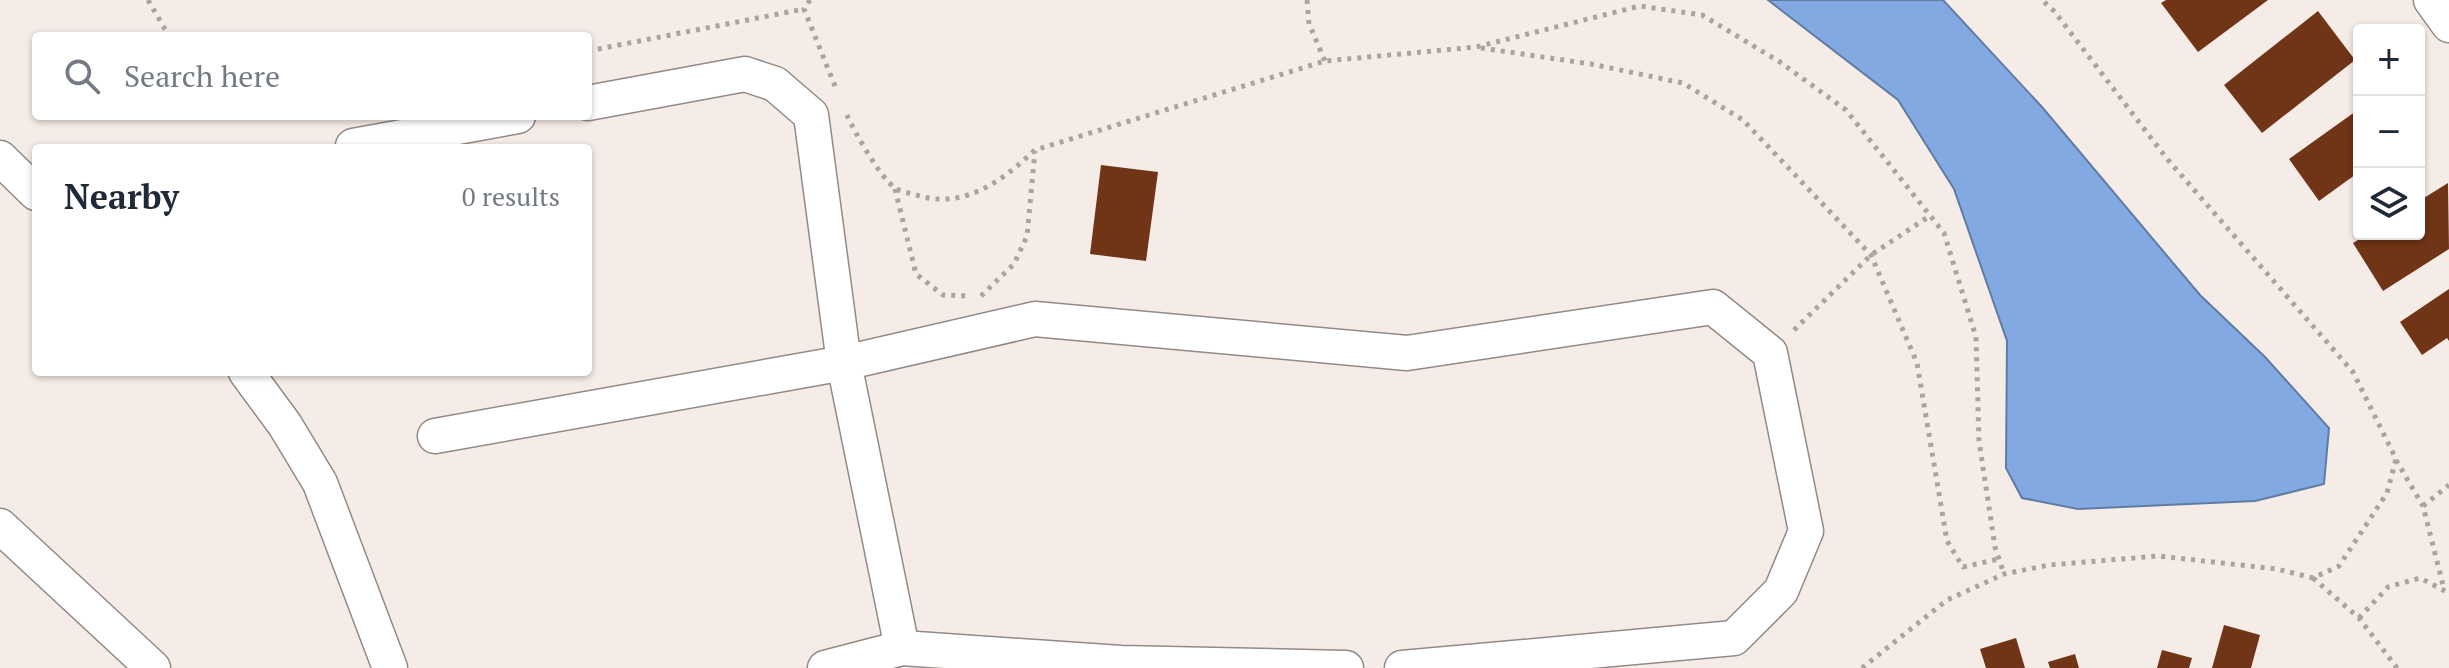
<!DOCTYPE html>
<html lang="en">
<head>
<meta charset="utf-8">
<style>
	:root { --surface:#fff; --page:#f2f2f3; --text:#1f2937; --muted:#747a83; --line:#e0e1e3 }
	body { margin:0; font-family:"PT Serif",serif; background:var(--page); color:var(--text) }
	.controls { position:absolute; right:24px; top:24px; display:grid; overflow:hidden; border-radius:8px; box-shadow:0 2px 6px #0004 }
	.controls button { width:72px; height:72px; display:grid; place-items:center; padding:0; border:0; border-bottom:2px solid var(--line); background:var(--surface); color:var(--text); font:40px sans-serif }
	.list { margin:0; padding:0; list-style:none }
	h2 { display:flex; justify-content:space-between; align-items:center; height:104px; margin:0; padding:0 32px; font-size:34px }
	h2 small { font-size:26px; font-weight:400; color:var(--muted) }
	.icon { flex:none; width:44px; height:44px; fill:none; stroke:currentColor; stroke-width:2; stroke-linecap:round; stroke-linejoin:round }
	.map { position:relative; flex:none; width:2449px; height:668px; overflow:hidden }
	.search { position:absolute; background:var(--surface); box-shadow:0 2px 6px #0004; left:32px; top:32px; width:560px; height:88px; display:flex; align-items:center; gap:20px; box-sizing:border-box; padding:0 28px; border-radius:8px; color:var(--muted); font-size:30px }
	.panel { position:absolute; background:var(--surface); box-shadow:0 2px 6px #0004; left:32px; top:144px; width:560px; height:232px; border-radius:8px }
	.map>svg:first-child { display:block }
	.water { fill:#82a9e2; stroke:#617ca3; stroke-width:2 }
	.building { fill:#703417 }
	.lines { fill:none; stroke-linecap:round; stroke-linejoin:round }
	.minor-casing { stroke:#938a86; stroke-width:37 }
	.path { stroke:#aaa39f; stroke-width:5; stroke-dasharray:4 6; stroke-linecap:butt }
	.minor { stroke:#fff; stroke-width:34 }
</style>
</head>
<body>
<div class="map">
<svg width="2449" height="668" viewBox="0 0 2449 668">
	<rect width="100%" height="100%" fill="#f6ece7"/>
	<!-- water -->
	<path class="water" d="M1768,0H1943L2042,107L2200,295L2265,357L2329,428L2324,484L2255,501L2078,509L2022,498L2006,468L2007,341L1954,189L1898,100Z"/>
	<!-- building -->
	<g class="building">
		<path d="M2166,0H2268L2198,52L2161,3Z"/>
		<path d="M2318,11L2355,60L2262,133L2224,85Z"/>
		<path d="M2359,109V172L2319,201L2289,159Z"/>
		<path d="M1101,165L1158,172L1146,261L1090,254Z"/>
		<path d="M2448,183L2449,249L2383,291L2353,243L2368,234H2419V201Z"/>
		<path d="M2449,289V341L2447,338L2422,355L2400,322Z"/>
		<path d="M2224,625L2260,635L2251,668H2212Z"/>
		<path d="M2016,638L2025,668H1986L1980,649Z"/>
		<path d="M2162,650L2192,658L2189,668H2157Z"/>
		<path d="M2075,654L2079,668H2050L2048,662Z"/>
	</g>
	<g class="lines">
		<defs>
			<g id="minor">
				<path d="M2431,0L2449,25"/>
				<path d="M588,103L745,74L775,84L811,115L844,363L902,648"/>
				<path d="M353,146L518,116"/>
				<path d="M0,158L36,193"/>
				<path d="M246,372L285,425L320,483L390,668"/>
				<path d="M435,436L844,363L1035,319L1407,353L1713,307L1770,353L1806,531L1781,591L1734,638L1402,668"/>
				<path d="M0,526L153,668"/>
				<path d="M825,668L902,648L1121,663L1346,668"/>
			</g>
		</defs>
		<!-- minor casing -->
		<use href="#minor" class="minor-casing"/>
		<!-- path -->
		<g class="path">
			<path d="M148,0L169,36"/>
			<path d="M810,0L804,9L837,91"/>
			<path d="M1307,0L1309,24L1325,61"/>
			<path d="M1481,48L1591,64L1683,83L1743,120L1871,255L1917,363L1947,541L1963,567L1999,559"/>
			<path d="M588,51L804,9"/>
			<path d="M847,115C855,133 880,177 895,188C899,191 908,193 913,194C961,211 1000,183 1035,150L1325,61L1476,47L1640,6L1702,15L1780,62L1846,110L1944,233L1976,337L1979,441L1995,547L2004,574"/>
			<path d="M225,116H247"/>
			<path d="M895,189L916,274L943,295L971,296"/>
			<path d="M981,296L1014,264L1027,236L1035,151"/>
			<path d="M1794,330L1871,255L1931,215"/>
			<path d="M2396,460L2423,506L2444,589"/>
			<path d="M2423,506L2449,485"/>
			<path d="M2313,578L2359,618L2397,668"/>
			<path d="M2359,618L2388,587L2420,578L2449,593"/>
			<path d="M1862,668L1947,600L2004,574L2049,565L2158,556L2277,569L2313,578L2339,566L2387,493L2396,459L2353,372L2168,160L2054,11L2042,0"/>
		</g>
		<!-- minor -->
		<use href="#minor" class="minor"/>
	</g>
</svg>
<div class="controls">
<button>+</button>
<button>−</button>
<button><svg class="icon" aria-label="layers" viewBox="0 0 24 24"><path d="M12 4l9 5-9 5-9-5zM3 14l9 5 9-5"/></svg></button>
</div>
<div class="search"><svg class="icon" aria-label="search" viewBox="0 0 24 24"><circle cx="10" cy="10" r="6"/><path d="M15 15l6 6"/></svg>Search here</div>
<section class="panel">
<h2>Nearby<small>0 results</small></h2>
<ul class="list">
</ul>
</section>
</div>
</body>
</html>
